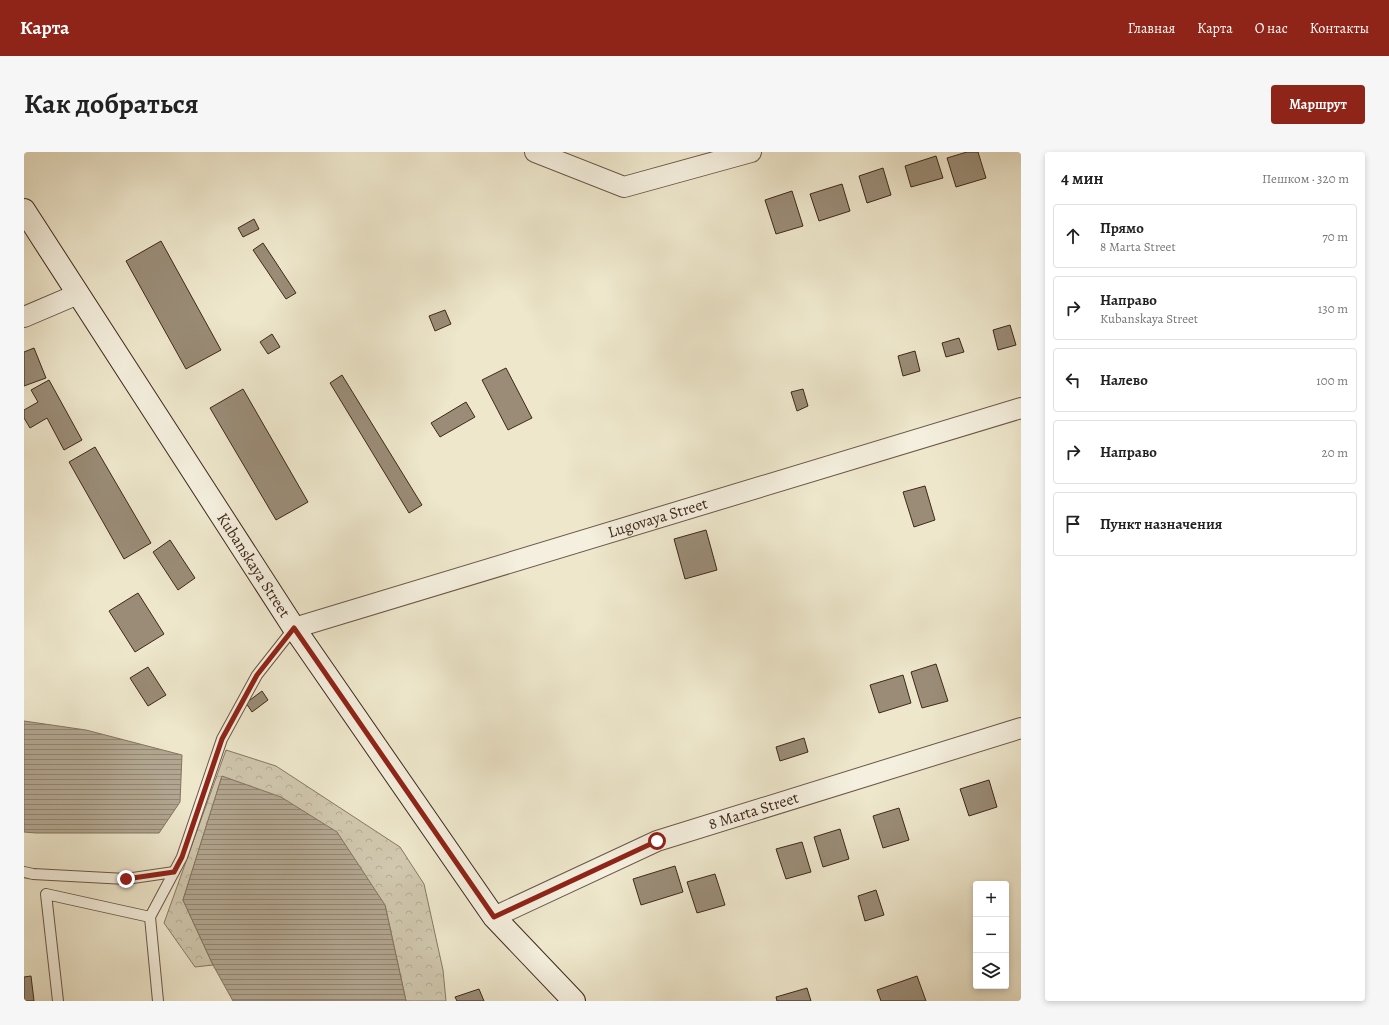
<!DOCTYPE html>
<html lang="ru">
<head>
<meta charset="utf-8">
<style>
	:root { --surface:#fff; --page:#f6f6f6; --text:#222; --muted:#767676; --line:#e0e0e0; --accent:#8f2418 }
	body { margin:0; font-family:Alegreya,serif; background:var(--page); color:var(--text) }
	.controls { position:absolute; right:12px; bottom:12px; display:grid; overflow:hidden; border-radius:4px; box-shadow:0 2px 6px #0003 }
	.controls button { width:36px; height:36px; display:grid; place-items:center; padding:0; border:0; border-bottom:1px solid var(--line); background:var(--surface); color:var(--text); font:20px sans-serif }
	.stop { position:absolute; width:12px; height:12px; margin:-9px; border:3px solid #8f2418; border-radius:50%; background:#fff }
	.stop.end { background:#8f2418; border-color:#fff; box-shadow:0 1px 4px #0008 }
	.list { margin:0; padding:0; list-style:none }
	h2 { display:flex; justify-content:space-between; align-items:center; height:52px; margin:0; padding:0 16px; font-size:17px }
	h2 small { font-size:13px; font-weight:400; color:var(--muted) }
	.list li { display:grid; grid-template-columns:26px 1fr auto; gap:12px; align-items:center; box-sizing:border-box; height:64px; margin:0 8px 8px; padding:0 8px; border:1px solid var(--line); border-radius:4px }
	.list b { display:block; font-size:15px; white-space:nowrap }
	.list p { margin:0; font-size:13px; white-space:nowrap; color:var(--muted) }
	.list em { font-size:13px; font-style:normal; color:var(--muted) }
	.icon { flex:none; width:22px; height:22px; fill:none; stroke:currentColor; stroke-width:2; stroke-linecap:round; stroke-linejoin:round }
	.map { position:relative; flex:none; width:997px; height:849px; overflow:hidden; border-radius:4px }
	header { display:flex; align-items:center; gap:24px; box-sizing:border-box; height:56px; padding:0 20px; background:var(--accent); color:#fff }
	header strong { font-size:19px }
	nav { display:flex; gap:22px; margin-inline-start:auto; font-size:14px }
	.intro { display:flex; align-items:center; justify-content:space-between; box-sizing:border-box; height:96px; padding:0 24px }
	h1 { margin:0; font-size:28px }
	.button { padding:10px 18px; border-radius:4px; background:var(--accent); color:#fff; font-size:14px; font-weight:700 }
	main { display:flex; gap:24px; padding:0 24px }
	aside { flex:1; background:var(--surface); border-radius:4px; box-shadow:0 2px 6px #0003 }
	.map>svg:first-child { display:block }
	.forest { fill:url(#forest-crowns); stroke:#887864 }
	.water { fill:url(#water-rules); stroke:#847461 }
	.building { fill:#9a8c77; stroke:#3f291b }
	.lines { fill:none; stroke-linecap:round; stroke-linejoin:round }
	.service-casing { stroke:#6b5847; stroke-width:12 }
	.minor-casing { stroke:#6b5847; stroke-width:22 }
	.secondary-casing { stroke:#3f291b; stroke-width:24 }
	.service { stroke:#f4efde; stroke-width:10 }
	.minor { stroke:#f4efde; stroke-width:20 }
	.secondary { stroke:#f4efde; stroke-width:22 }
	.route { stroke:#8f2418; stroke-width:5 }
	.labels { text-anchor:middle; dominant-baseline:central; stroke-width:3; stroke-linejoin:round; paint-order:stroke }
	.street-label { font-size:16px; fill:#3f291b; stroke:#f4efde }
</style>
</head>
<body>
<header>
<strong>Карта</strong>
<nav><a>Главная</a><a>Карта</a><a>О нас</a><a>Контакты</a></nav>
</header>
<div class="intro"><h1>Как добраться</h1><a class="button">Маршрут</a></div>
<main>
<div class="map">
<svg width="997" height="849" viewBox="0 0 997 849">
	<defs>
		<pattern id="forest-crowns" width="20" height="18" patternUnits="userSpaceOnUse"><rect width="20" height="18" fill="#d0c7ae"/><path d="M2 6a3 3 0 1 1 6 0M12 15a3 3 0 1 1 6 0" fill="none" stroke="#b4ab95"/></pattern>
		<pattern id="water-rules" width="6" height="5" patternUnits="userSpaceOnUse"><rect width="6" height="5" fill="#b2a690"/><path d="M0 2.5h6" fill="none" stroke="#928775"/></pattern>
	</defs>
	<rect width="100%" height="100%" fill="#eee7cc"/>
	<filter id="stains"><feTurbulence type="fractalNoise" baseFrequency=".005" numOctaves="4"/><feColorMatrix values="0 0 0 0 .2 0 0 0 0 .09 0 0 0 0 .02 0 0 0 .5 -.17"/></filter>
	<radialGradient id="worn" r=".72"><stop offset=".6" stop-color="#630" stop-opacity="0"/><stop offset="1" stop-color="#630" stop-opacity=".3"/></radialGradient>
	<!-- forest -->
	<path class="forest" d="M202,598L252,614L376,695L400,732L419,818L422,849H382L361,753L198,624L159,748L189,813L171,815L140,771Z"/>
	<!-- water -->
	<g class="water">
		<path d="M0,569L62,578L158,603L156,650L135,681H12L0,680Z"/>
		<path d="M198,624L257,645L313,680L361,753L382,849H209L189,813L159,748Z"/>
	</g>
	<!-- building -->
	<g class="building">
		<path d="M943,0H954L962,26L932,35L923,6Z"/>
		<path d="M912,4L919,26L887,35L881,14Z"/>
		<path d="M859,16L867,43L843,51L835,24Z"/>
		<path d="M818,32L826,59L795,69L786,42Z"/>
		<path d="M768,39L779,74L752,82L741,48Z"/>
		<path d="M230,67L235,77L219,85L214,76Z"/>
		<path d="M137,89L197,198L162,217L102,109Z"/>
		<path d="M239,91L272,141L262,147L229,98Z"/>
		<path d="M421,158L427,172L411,179L405,164Z"/>
		<path d="M986,173L992,193L974,198L969,178Z"/>
		<path d="M248,182L256,195L244,202L236,190Z"/>
		<path d="M935,186L940,200L922,205L918,191Z"/>
		<path d="M10,196L22,226L0,234V200Z"/>
		<path d="M891,199L896,219L879,224L874,204Z"/>
		<path d="M482,216L508,266L484,278L458,228Z"/>
		<path d="M318,223L398,353L385,361L306,231Z"/>
		<path d="M25,228L58,288L40,298L23,266L6,276L0,266V258L14,250L7,238Z"/>
		<path d="M219,237L284,350L252,368L186,256Z"/>
		<path d="M779,237L784,254L773,259L767,240Z"/>
		<path d="M442,250L451,265L416,285L407,271Z"/>
		<path d="M71,295L127,391L100,407L45,310Z"/>
		<path d="M901,334L911,368L890,375L879,340Z"/>
		<path d="M682,378L693,418L661,427L650,387Z"/>
		<path d="M146,388L171,426L154,438L129,400Z"/>
		<path d="M114,441L140,482L111,500L85,459Z"/>
		<path d="M912,512L924,549L898,556L887,520Z"/>
		<path d="M124,515L142,543L124,554L106,526Z"/>
		<path d="M879,523L887,551L855,561L846,533Z"/>
		<path d="M238,539L244,548L228,560L222,551Z"/>
		<path d="M780,586L784,600L756,609L752,595Z"/>
		<path d="M965,628L973,655L945,664L936,637Z"/>
		<path d="M875,656L885,688L859,696L849,664Z"/>
		<path d="M816,677L825,707L799,715L790,685Z"/>
		<path d="M778,690L787,720L762,727L752,697Z"/>
		<path d="M651,714L659,740L617,753L609,727Z"/>
		<path d="M691,722L701,753L673,761L663,730Z"/>
		<path d="M852,738L860,763L841,769L834,744Z"/>
		<path d="M7,824L10,849H0V825Z"/>
		<path d="M893,824L902,849H857L853,838Z"/>
		<path d="M783,836L787,849H753L752,845Z"/>
		<path d="M455,837L460,849H433L431,845Z"/>
	</g>
	<g class="lines">
		<defs>
			<g id="service">
				<path d="M0,720L9,722L102,727L150,720"/>
				<path d="M34,849L22,742L126,765"/>
				<path d="M134,849L126,765L158,705L198,587L233,523L270,476"/>
			</g>
			<g id="minor">
				<path d="M511,0L600,35L727,0"/>
				<path d="M0,165L54,142"/>
				<path id="s1" d="M270,476L997,256"/>
				<path id="s2" d="M470,765L633,689L997,576"/>
			</g>
			<g id="secondary">
				<path id="s3" d="M0,58L270,476L470,765L550,849"/>
			</g>
		</defs>
		<!-- service casing -->
		<use href="#service" class="service-casing"/>
		<!-- minor casing -->
		<use href="#minor" class="minor-casing"/>
		<!-- secondary casing -->
		<use href="#secondary" class="secondary-casing"/>
		<!-- service -->
		<use href="#service" class="service"/>
		<!-- minor -->
		<use href="#minor" class="minor"/>
		<!-- secondary -->
		<use href="#secondary" class="secondary"/>
	</g>
	<g class="lines">
		<!-- route -->
		<path class="route" d="M102,727L150,720L158,705L198,587L233,523L270,476L470,765L633,689"/>
	</g>
	<g class="labels">
		<!-- street labels -->
		<g class="street-label">
			<text stroke="none"><textPath href="#s1" startOffset="380">Lugovaya Street</textPath></text>
			<text stroke="none"><textPath href="#s3" startOffset="423">Kubanskaya Street</textPath></text>
			<text stroke="none"><textPath href="#s2" startOffset="281">8 Marta Street</textPath></text>
		</g>
	</g>
	<rect width="100%" height="100%" filter="url(#stains)"/>
	<rect width="100%" height="100%" fill="url(#worn)"/>
</svg>
<div class="controls">
<button>+</button>
<button>−</button>
<button><svg class="icon" aria-label="layers" viewBox="0 0 24 24"><path d="M12 4l9 5-9 5-9-5zM3 14l9 5 9-5"/></svg></button>
</div>
<div class="stop" style="left:633px;top:689px"></div>
<div class="stop end" style="left:102px;top:727px"></div>
</div>
<aside>
<h2>4 мин<small>Пешком · 320 m</small></h2>
<ul class="list">
<li><svg class="icon" aria-label="ahead" viewBox="0 0 24 24"><path d="M12 20V5M6 11l6-6 6 6"/></svg><div><b>Прямо</b><p>8 Marta Street</p></div><em>70 m</em></li>
<li><svg class="icon" aria-label="right" viewBox="0 0 24 24"><path d="M7 20v-9h11M14 6l5 5-5 5"/></svg><div><b>Направо</b><p>Kubanskaya Street</p></div><em>130 m</em></li>
<li><svg class="icon" aria-label="left" viewBox="0 0 24 24"><path d="M17 20v-9H6M10 6l-5 5 5 5"/></svg><div><b>Налево</b></div><em>100 m</em></li>
<li><svg class="icon" aria-label="right" viewBox="0 0 24 24"><path d="M7 20v-9h11M14 6l5 5-5 5"/></svg><div><b>Направо</b></div><em>20 m</em></li>
<li><svg class="icon" aria-label="arrive" viewBox="0 0 24 24"><path d="M6 21V4h12l-3 4 3 4H6"/></svg><div><b>Пункт назначения</b></div></li>
</ul>
</aside>
</main>
</body>
</html>
